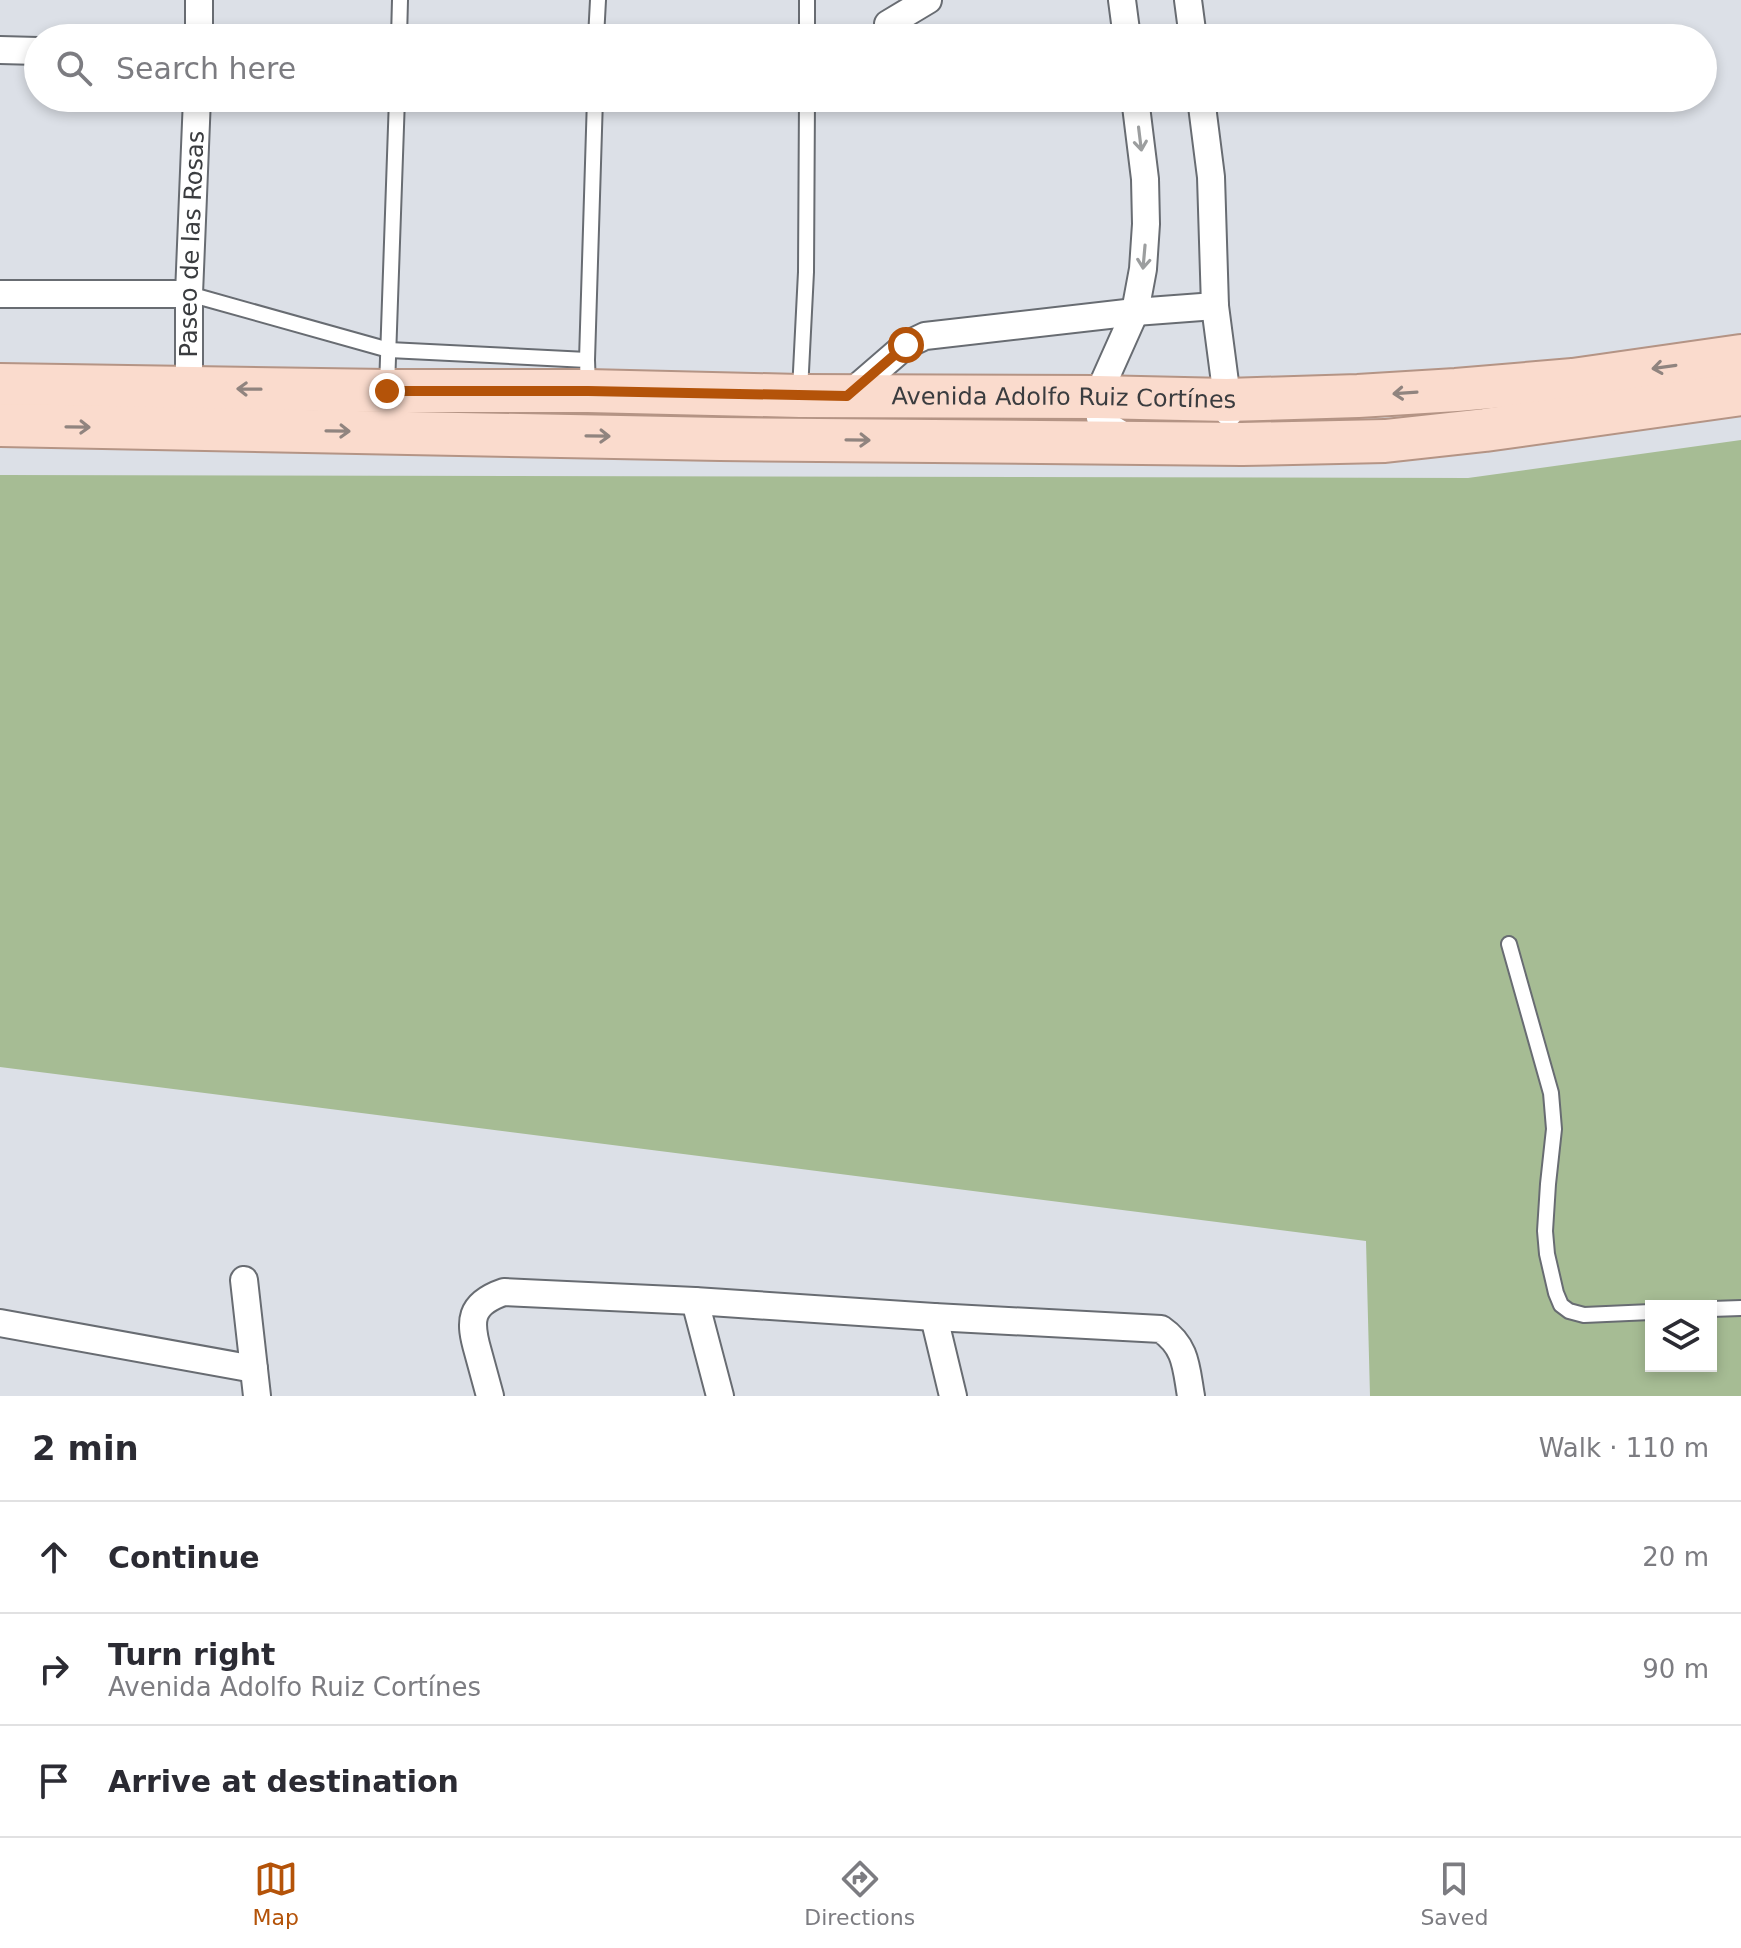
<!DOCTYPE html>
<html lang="en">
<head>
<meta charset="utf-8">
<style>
	:root { --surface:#fff; --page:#f7f7f7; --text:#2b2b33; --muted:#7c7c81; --line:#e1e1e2; --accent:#b45309 }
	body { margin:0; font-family:"DejaVu Sans",sans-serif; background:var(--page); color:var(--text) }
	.controls { position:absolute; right:24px; bottom:24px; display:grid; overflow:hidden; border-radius:0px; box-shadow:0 4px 12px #0003 }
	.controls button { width:72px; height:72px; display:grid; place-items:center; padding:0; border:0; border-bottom:2px solid var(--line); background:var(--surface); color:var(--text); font:40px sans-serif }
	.stop { position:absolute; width:24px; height:24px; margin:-18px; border:6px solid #b45309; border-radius:50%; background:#fff }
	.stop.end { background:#b45309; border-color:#fff; box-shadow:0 2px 8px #0008 }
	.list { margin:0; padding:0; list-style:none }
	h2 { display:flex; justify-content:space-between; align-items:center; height:104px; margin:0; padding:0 32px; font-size:34px }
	h2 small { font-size:26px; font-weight:400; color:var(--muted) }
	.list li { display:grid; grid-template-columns:52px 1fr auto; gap:24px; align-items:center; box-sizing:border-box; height:112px; padding:0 32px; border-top:2px solid var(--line) }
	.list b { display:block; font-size:30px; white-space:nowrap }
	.list p { margin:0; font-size:26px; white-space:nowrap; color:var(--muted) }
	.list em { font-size:26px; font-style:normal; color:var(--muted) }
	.icon { flex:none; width:44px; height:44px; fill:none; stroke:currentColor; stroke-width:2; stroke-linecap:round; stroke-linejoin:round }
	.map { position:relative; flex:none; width:1741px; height:1396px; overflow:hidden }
	.search { position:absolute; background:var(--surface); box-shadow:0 4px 12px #0003; left:24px; right:24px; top:24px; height:88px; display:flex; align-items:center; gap:20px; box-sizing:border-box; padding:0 28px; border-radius:44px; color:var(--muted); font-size:30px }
	.sheet { height:440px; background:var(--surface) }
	nav { display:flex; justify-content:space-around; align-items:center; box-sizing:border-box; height:112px; border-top:2px solid var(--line); background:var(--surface); font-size:22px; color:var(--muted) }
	nav a { display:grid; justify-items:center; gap:4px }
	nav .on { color:var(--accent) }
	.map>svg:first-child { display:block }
	.green { fill:#a6bc94; fill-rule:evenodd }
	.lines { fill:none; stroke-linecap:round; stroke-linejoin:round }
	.service-casing { stroke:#686c72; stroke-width:18 }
	.minor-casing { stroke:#686c72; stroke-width:30 }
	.primary-casing { stroke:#b49485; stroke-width:46 }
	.service { stroke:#fff; stroke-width:14 }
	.minor { stroke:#fff; stroke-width:26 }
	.primary { stroke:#fadbcd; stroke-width:42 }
	.oneway { stroke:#9c9e9f }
	.oneway2 { stroke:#90847f }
	.route { stroke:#b45309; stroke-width:10 }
	.labels { text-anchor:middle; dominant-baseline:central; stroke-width:7; stroke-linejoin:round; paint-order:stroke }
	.street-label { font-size:24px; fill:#3a3c3f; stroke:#dce0e7 }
</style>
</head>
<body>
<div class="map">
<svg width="1741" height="1396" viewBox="0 0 1741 1396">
	<rect width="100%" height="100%" fill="#dce0e7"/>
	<!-- green -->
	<path class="green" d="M1741,440V1396H1370L1366,1241L0,1067V475L1468,478ZM1651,1306H1711V1366H1651Z"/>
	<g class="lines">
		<defs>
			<g id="service">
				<path d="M399,38L400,0"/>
				<path d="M596,38L598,0"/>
				<path d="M807,38V0"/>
				<path d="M189,294L389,350L587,360L588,387"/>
				<path d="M587,360L595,98"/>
				<path d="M387,387L397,98"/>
				<path d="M800,391L806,272L807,98"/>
				<path d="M1509,944L1551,1093L1554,1129L1548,1184L1545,1231L1547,1254L1556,1293L1561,1305L1569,1311L1584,1315L1651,1312"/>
				<path d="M1711,1309L1741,1308"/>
			</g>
			<g id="minor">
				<path d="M1122,0L1127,38"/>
				<path d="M1188,0L1193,38"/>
				<path d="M888,24L928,0"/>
				<path d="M199,38V0"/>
				<path d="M0,50L38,51"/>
				<path d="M1201,98L1211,177L1215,306L1229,413"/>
				<path d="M0,294H189"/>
				<path d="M847,396L906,345L925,336L1135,312L1215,306"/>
				<path id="s1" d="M189,402V294L197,98"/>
				<path d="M1131,440L1108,426L1100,418L1097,397L1135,312L1143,269L1146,224L1145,179L1135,98"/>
				<path d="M244,1280L257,1396"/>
				<path d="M695,1301L720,1396"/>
				<path d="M934,1317L953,1396"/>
				<path d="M0,1323L254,1369"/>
				<path d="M490,1396C486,1381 482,1367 478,1352C469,1321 469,1304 504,1292L695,1301L934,1317L1161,1329C1187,1347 1186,1368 1191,1396"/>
			</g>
			<g id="primary">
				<path id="s2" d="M0,385L387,391H588L800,396L1097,397L1227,400L1358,396L1456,390L1573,380L1741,356"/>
				<path d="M0,425L720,439L1242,444L1385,441L1485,430L1741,394"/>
			</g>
		</defs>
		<!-- service casing -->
		<use href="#service" class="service-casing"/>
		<!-- minor casing -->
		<use href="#minor" class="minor-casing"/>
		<!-- primary casing -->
		<use href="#primary" class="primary-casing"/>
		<!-- service -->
		<use href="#service" class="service"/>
		<!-- minor -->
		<use href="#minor" class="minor"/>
		<!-- primary -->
		<use href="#primary" class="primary"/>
	</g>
	<!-- one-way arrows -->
	<defs><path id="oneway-shaft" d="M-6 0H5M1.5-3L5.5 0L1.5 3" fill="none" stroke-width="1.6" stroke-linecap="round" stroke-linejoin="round" transform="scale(2)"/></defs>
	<g class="oneway">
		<use href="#oneway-shaft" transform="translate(1140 139) rotate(83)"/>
		<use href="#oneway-shaft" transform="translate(1144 257) rotate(95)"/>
	</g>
	<g class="oneway2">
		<use href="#oneway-shaft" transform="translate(1664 367) rotate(172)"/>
		<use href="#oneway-shaft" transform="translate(249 389) rotate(-179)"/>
		<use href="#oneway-shaft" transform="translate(1405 393) rotate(176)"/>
		<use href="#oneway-shaft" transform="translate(78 427) rotate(1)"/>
		<use href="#oneway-shaft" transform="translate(338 431) rotate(1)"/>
		<use href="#oneway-shaft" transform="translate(598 436) rotate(1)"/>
		<use href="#oneway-shaft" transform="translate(858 440) rotate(1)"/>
	</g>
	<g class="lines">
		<!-- route -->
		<path class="route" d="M387,391H588L847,396L906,345"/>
	</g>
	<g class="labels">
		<!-- street labels -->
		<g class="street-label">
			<text stroke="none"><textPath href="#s1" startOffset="158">Paseo de las Rosas</textPath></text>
			<text stroke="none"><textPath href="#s2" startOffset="1064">Avenida Adolfo Ruiz Cortínes</textPath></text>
		</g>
	</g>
</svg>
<div class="controls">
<button><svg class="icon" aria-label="layers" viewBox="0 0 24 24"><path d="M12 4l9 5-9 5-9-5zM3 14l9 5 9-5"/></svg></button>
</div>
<div class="stop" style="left:906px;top:345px"></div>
<div class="stop end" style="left:387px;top:391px"></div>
<div class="search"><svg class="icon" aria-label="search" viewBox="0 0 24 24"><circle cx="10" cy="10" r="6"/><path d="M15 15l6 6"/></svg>Search here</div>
</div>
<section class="sheet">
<h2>2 min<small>Walk · 110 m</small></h2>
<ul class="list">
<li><svg class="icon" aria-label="ahead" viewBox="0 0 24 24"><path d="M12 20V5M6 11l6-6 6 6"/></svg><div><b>Continue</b></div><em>20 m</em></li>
<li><svg class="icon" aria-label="right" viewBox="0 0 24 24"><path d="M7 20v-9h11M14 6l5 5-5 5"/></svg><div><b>Turn right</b><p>Avenida Adolfo Ruiz Cortínes</p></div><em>90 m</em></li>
<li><svg class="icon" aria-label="arrive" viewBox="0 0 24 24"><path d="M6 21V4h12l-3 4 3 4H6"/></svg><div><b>Arrive at destination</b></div></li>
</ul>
</section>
<nav>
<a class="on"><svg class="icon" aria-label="map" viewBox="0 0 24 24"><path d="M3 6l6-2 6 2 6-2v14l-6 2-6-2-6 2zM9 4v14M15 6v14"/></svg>Map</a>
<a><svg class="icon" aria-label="directions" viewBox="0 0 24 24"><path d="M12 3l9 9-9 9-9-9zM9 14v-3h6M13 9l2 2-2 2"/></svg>Directions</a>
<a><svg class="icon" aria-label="saved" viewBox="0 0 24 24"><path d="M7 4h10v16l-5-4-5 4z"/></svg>Saved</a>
</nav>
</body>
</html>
